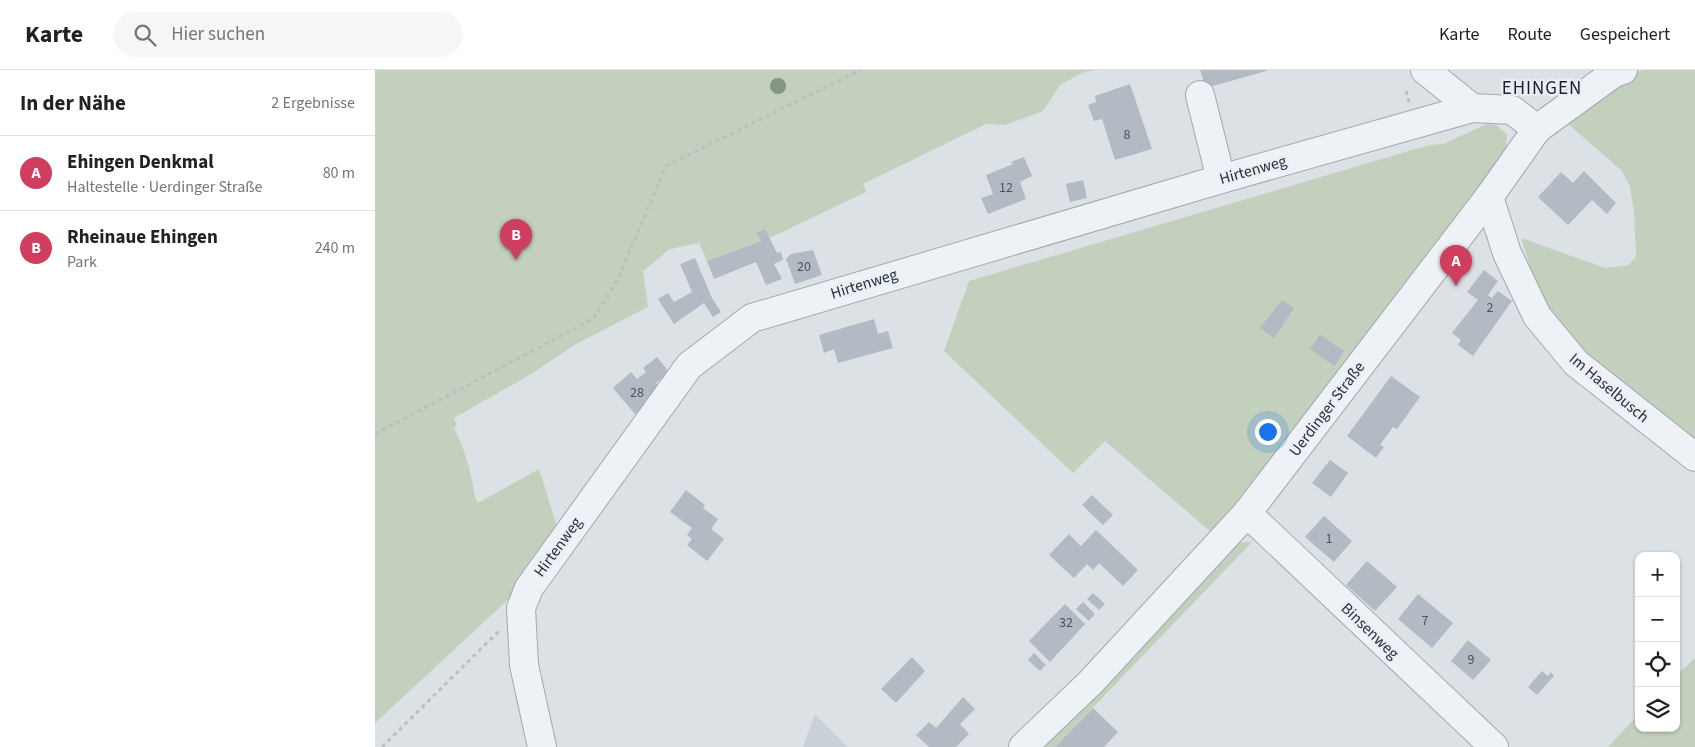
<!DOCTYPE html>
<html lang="de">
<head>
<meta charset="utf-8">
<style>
	:root { --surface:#fff; --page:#f6f6f6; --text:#222; --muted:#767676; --line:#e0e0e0; --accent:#cf3d5f }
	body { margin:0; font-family:"Source Sans 3",sans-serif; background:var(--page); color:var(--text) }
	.controls { position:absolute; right:15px; bottom:15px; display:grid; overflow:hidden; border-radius:10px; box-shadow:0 1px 4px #0004 }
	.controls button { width:45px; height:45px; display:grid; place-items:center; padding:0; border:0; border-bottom:1px solid var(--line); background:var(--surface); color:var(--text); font:25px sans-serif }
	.you { position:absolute; left:892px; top:361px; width:18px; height:18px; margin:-12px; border:4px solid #fff; border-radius:50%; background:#1a73e8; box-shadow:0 0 0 8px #1a73e833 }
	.badge { display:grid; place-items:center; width:32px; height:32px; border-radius:50%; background:var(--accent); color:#fff; font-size:16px; font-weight:700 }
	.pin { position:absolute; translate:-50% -41px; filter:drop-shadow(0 1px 2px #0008) }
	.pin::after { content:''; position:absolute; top:26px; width:18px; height:15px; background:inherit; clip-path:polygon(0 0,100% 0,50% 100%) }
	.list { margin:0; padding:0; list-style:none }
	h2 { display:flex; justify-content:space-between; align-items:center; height:65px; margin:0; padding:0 20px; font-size:21px }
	h2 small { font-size:16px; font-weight:400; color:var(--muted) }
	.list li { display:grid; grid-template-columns:32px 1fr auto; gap:15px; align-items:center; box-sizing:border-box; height:75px; padding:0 20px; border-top:1px solid var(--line) }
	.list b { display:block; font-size:19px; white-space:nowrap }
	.list p { margin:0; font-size:16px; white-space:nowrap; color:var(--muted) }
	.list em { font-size:16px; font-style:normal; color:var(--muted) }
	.icon { flex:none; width:28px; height:28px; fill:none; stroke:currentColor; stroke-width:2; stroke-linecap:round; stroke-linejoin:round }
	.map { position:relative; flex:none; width:1320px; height:677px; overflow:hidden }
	header { display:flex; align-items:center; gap:30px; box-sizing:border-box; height:70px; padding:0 25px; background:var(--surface); border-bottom:1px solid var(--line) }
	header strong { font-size:24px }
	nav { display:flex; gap:28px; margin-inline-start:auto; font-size:18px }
	.search { width:350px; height:45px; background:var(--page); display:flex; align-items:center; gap:12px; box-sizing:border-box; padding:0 18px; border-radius:28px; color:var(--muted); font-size:19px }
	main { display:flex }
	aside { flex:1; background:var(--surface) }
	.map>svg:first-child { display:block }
	.built { fill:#cad0d8 }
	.green { fill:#c3d0bd }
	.building { fill:#b3bac3 }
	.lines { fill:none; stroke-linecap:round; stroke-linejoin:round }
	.minor-casing { stroke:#a1a8b0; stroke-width:30 }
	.path { stroke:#babfc5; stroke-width:3; stroke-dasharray:4 4; stroke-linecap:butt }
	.minor { stroke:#eef1f5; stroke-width:28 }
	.tree { fill:#859684 }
	.labels { text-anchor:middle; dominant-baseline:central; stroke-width:4.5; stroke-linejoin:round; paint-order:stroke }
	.number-label { font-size:14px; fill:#48525e }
	.street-label { font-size:16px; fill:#25303c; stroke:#ebeff4 }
	.quarter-label { font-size:19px; letter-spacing:1px; fill:#18212d; stroke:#ebeff4 }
</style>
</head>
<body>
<header>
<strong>Karte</strong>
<div class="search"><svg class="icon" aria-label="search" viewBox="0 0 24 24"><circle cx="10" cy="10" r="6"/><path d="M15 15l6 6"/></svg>Hier suchen</div>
<nav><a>Karte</a><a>Route</a><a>Gespeichert</a></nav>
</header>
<main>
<aside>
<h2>In der Nähe<small>2 Ergebnisse</small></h2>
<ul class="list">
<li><span class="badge">A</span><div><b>Ehingen Denkmal</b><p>Haltestelle · Uerdinger Straße</p></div><em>80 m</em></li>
<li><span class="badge">B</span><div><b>Rheinaue Ehingen</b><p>Park</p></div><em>240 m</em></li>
</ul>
</aside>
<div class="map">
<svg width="1320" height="677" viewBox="0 0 1320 677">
	<rect width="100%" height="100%" fill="#dce1e6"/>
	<!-- built -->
	<path class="built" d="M440,644L473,677H428Z"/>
	<!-- green -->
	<g class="green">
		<path d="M0,0H722L709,2L685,15L668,41L630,55L611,54L488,114L491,122L401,165L332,191L324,173L295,179L268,201L273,237L201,274L156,304L79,348L82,356L79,358C87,374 93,390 96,407C99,417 98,424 103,433L164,399L184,463L137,526L0,653Z"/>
		<path d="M1268,0H1320V374L1259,332L1185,257L1162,219L1146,168L1230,198L1254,195L1261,186L1259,142L1255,116L1247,101L1193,54L1256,4Z"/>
		<path d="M1112,54L1121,55L1132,65L1131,82L907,379L837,463L730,371L698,403L569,281L594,211L1054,75L1068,74Z"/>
		<path d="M872,472H877L680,677H659L862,473Z"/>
		<path d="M1320,588V677H1233L1264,644V658H1301V606Z"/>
	</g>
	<!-- building -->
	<g class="building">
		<path d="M825,0H891V1L831,18Z"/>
		<path d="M755,14L777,79L740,90L727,49L719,51L713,35L721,32L720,26Z"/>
		<path d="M649,87L657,106L645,112L651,129L613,144L606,128L618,124L611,105L638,94L636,92Z"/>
		<path d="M1209,101L1241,133L1232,144L1217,130L1193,155L1163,127L1186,102L1198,113Z"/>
		<path d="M708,110L712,128L695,132L691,114Z"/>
		<path d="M390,159L402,183L406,182L408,190L399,194L407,209L391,215L381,192L339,209L332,191L386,171L382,163Z"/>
		<path d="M438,180L447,205L420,214L411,189L416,184Z"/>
		<path d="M320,188L337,228L346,242L338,247L329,233L299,254L283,229L293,223L299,232L317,222L305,194Z"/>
		<path d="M1109,200L1123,211L1113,225L1117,228L1123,221L1137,231L1098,286L1083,275L1086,270L1077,263L1103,230L1092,222Z"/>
		<path d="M907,230L919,238L899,268L885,258Z"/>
		<path d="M499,249L503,264L513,261L518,278L463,293L459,279L449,283L444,265Z"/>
		<path d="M945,265L969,281L960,296L935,279Z"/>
		<path d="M282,287L294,302L281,313L287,320L260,344L238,318L256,302L262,309L271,302L268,298Z"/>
		<path d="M1016,306L1045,327L1022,359L1018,357L1005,375L1009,377L1001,388L972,366Z"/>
		<path d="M955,390L973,403L956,427L937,413Z"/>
		<path d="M311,420L330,435L328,438L343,449L336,459L349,469L332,491L312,475L317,469L312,465L317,458L295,442Z"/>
		<path d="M717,425L738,445L728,455L707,435Z"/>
		<path d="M949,446L977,471L959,492L930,467Z"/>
		<path d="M721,460L763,500L748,516L724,493L718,500L712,494L699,508L674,485L694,464L706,476Z"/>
		<path d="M992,491L1022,517L1000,541L971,515Z"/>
		<path d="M718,523L730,534L724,540L712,529Z"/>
		<path d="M1043,524L1078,553L1057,578L1023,549Z"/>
		<path d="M708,532L720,544L714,551L701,539Z"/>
		<path d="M690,534L710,554L675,592L654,571Z"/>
		<path d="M1093,570L1116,590L1098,610L1076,591Z"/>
		<path d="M659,583L671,595L665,601L653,590Z"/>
		<path d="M537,587L550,601L521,633L506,619Z"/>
		<path d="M1167,601L1173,606L1176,602L1179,606L1162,625L1153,617Z"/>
		<path d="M588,627L600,639L585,654L594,664L581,677H554L541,665L554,652L561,658Z"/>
		<path d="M718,638L743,662L729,677H680Z"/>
	</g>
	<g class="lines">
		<defs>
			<g id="minor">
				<path d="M1050,0L1097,38"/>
				<path d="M825,25L846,109"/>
				<path d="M1114,127L1132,183L1162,246L1201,293L1320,387"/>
				<path d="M872,443L1119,677"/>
				<path d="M167,677L149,595L146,538L154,518L314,296L377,248L846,109L1097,38L1137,40L1162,59"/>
				<path d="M648,677L716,612L872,443L1114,127L1162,59L1239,3L1248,0"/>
			</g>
		</defs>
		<!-- minor casing -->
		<use href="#minor" class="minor-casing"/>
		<!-- path -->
		<g class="path">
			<path d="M1031,21L1034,32"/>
			<path d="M0,364L218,249L242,211L291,96L485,0"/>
			<path d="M7,677L124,561"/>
		</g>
		<!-- minor -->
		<use href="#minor" class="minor"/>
	</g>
	<!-- trees -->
	<circle class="tree" cx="403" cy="16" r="8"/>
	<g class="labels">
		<!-- number labels -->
		<g class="number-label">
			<text x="752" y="65">8</text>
			<text x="631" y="118">12</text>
			<text x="429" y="197">20</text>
			<text x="1115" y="238">2</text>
			<text x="262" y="323">28</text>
			<text x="954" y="469">1</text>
			<text x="1050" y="551">7</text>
			<text x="691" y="553">32</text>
			<text x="1096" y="590">9</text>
		</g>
		<!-- street labels -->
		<g class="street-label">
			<text transform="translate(878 100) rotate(-16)">Hirtenweg</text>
			<text transform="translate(489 214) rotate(-17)">Hirtenweg</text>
			<text transform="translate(1234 318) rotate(40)">Im Haselbusch</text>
			<text transform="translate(952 339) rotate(-53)">Uerdinger Straße</text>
			<text transform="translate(183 477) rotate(-54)">Hirtenweg</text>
			<text transform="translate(995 561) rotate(44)">Binsenweg</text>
		</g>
		<!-- quarter labels -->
		<g class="quarter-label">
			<text x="1167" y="18">EHINGEN</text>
		</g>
	</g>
</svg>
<div class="controls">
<button>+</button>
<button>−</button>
<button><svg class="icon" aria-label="locate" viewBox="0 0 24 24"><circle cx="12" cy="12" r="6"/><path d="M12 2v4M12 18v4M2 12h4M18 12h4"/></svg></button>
<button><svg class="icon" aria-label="layers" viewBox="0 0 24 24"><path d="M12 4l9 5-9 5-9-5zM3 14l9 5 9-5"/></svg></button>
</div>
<div class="you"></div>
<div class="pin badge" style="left:1081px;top:216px">A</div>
<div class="pin badge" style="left:141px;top:190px">B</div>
</div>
</main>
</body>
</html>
